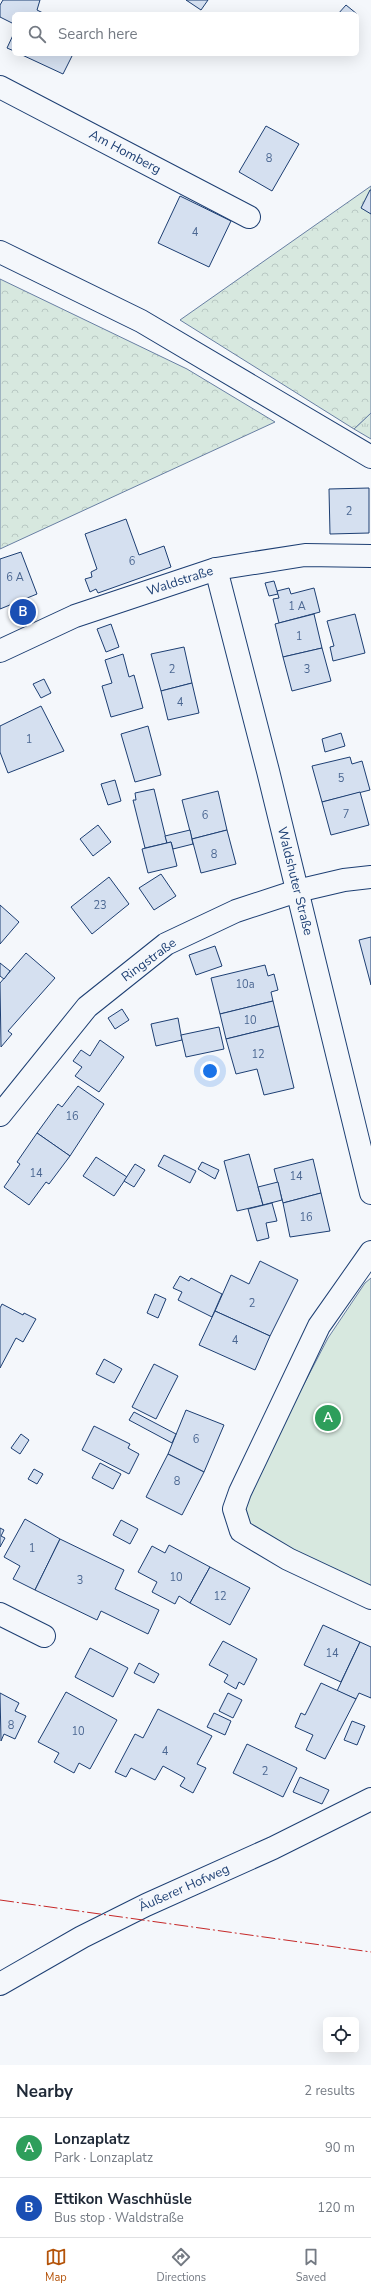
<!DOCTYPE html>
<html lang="en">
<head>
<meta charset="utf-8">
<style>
	:root { --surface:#fff; --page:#f6f6f7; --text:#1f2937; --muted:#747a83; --line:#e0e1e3; --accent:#b45309 }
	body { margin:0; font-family:"Nunito Sans",sans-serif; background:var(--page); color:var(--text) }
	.controls { position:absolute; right:12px; bottom:12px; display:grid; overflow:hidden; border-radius:6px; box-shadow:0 4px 16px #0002 }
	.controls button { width:36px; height:36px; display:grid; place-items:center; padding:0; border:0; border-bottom:1px solid var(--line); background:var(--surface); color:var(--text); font:20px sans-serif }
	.you { position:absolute; left:210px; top:1071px; width:14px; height:14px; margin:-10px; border:3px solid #fff; border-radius:50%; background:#1a73e8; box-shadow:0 0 0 6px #1a73e833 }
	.badge { display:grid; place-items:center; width:26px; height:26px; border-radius:50%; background:var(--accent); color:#fff; font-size:13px; font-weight:700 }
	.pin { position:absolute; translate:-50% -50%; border:2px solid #fff; box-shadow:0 1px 4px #0006 }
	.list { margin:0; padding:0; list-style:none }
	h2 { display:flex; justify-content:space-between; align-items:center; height:52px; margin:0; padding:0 16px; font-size:17px }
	h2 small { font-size:13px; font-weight:400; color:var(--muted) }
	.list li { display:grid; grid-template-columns:26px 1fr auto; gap:12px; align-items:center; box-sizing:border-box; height:60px; padding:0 16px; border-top:1px solid var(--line) }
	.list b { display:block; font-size:15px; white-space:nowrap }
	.list p { margin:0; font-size:13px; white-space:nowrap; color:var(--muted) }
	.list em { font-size:13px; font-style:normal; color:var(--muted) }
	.icon { flex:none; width:22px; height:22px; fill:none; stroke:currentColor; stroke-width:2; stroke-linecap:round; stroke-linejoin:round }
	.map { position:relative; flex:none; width:371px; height:2065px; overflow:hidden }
	.search { position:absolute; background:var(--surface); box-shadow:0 4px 16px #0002; left:12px; right:12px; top:12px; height:44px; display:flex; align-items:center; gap:10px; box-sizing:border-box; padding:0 14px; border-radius:6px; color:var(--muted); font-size:15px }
	.sheet { height:172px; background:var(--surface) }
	nav { display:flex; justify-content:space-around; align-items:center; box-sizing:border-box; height:56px; border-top:1px solid var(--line); background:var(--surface); font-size:11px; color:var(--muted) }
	nav a { display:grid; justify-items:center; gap:2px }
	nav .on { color:var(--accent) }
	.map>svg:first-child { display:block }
	.grass { fill:url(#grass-tufts); stroke:#687fa3 }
	.forest { fill:url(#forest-crowns); stroke:#687fa3 }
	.park { fill:#d7e8df; stroke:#687fa3 }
	.building { fill:#d5e0f0; stroke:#1d3f73 }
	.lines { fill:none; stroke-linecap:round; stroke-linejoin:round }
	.minor-casing { stroke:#1d3f73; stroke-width:24 }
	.secondary-casing { stroke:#1d3f73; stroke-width:24 }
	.minor { stroke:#f4f7fb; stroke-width:22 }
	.secondary { stroke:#f4f7fb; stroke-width:22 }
	.power { stroke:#c62828; stroke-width:1; stroke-dasharray:14 3 2 3; stroke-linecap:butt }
	.labels { text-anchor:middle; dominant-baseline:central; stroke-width:3; stroke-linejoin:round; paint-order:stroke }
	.number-label { font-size:11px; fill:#4b6792 }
	.street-label { font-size:13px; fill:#1d3f73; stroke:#f4f7fb }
</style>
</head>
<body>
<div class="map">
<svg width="371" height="2065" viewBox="0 0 371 2065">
	<defs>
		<pattern id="grass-tufts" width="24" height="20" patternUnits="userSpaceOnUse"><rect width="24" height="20" fill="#d7e8df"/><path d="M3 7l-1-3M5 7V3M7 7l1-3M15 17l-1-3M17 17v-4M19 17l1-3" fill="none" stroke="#b8c8c3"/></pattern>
		<pattern id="forest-crowns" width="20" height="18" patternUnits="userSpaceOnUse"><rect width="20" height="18" fill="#d7e8df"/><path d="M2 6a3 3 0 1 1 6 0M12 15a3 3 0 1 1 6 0" fill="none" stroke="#b8c8c3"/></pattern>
	</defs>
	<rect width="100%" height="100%" fill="#f4f7fb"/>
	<!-- grass -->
	<path class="grass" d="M371,413V439L354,429Z"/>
	<!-- forest -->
	<g class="forest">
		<path d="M371,186V413L354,429L180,320Z"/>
		<path d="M0,279L187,369L275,422L0,549Z"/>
	</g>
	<!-- park -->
	<path class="park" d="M371,1278V1589L253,1529L243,1510L244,1499L328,1338L365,1283Z"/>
	<!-- building -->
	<g class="building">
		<path d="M3,0H40L37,10L45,14H14V24L0,17V5Z"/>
		<path d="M186,0H208L201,10Z"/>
		<path d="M346,5L357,14H338Z"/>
		<path d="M14,33V51L7,48Z"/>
		<path d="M20,54H73L63,74Z"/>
		<path d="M266,126L299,144L272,191L239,172Z"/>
		<path d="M370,190H371V214L361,208Z"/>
		<path d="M180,196L231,221L209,267L158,243Z"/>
		<path d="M369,488V533L330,534L329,489Z"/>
		<path d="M126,519L139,555L164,546L171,567L98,593L96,589L90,592L85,579L92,577L91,572L97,569L85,534Z"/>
		<path d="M21,552L37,594L0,609V559Z"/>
		<path d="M274,581L278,594L269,596L265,583Z"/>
		<path d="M289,588L291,594L314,588L320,612L279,623L273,599L279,598L277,591Z"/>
		<path d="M314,614L322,648L283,657L275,624Z"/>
		<path d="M355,614L365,653L333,661L330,647L334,646L327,621Z"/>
		<path d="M111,624L119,647L106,652L97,629Z"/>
		<path d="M184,647L192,683L161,691L151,654Z"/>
		<path d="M322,648L331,681L292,691L283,657Z"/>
		<path d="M123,654L129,677L134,675L143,708L111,717L102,686L112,683L105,660Z"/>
		<path d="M44,679L51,693L41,698L33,684Z"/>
		<path d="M192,683L199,713L168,720L161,691Z"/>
		<path d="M41,706L64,751L8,773L0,752V726Z"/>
		<path d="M148,726L161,775L135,782L121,734Z"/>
		<path d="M341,733L345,746L325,752L322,739Z"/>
		<path d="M350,757L352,764L362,761L370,790L322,802L312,766Z"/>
		<path d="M115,780L121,801L108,805L101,784Z"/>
		<path d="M154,789L167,843L145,848L133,800H136L135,793Z"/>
		<path d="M218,791L227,830L192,839L182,800Z"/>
		<path d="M360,792L369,825L331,835L322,802Z"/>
		<path d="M98,825L111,842L93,856L80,839Z"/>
		<path d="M190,830L193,844L173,849L171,842L167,843L165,836Z"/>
		<path d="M227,830L236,864L201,873L192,839Z"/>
		<path d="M171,842L177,866L148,873L142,849Z"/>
		<path d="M161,874L176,896L154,910L139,888Z"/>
		<path d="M109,877L129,904L92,934L71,907Z"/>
		<path d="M0,905L19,922L0,944Z"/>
		<path d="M371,937V985L359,940Z"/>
		<path d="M215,946L222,966L196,975L189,955Z"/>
		<path d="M26,953L55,978L8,1031L12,1034L1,1047L0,983Z"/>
		<path d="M0,963L10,971L4,979L0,976Z"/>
		<path d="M265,965L268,976L274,974L278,990L271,992L273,1001L220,1014L211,978Z"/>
		<path d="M273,1001L279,1026L226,1039L220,1014Z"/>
		<path d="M122,1009L129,1020L115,1029L108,1018Z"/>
		<path d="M178,1018L182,1040L156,1046L151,1024Z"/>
		<path d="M279,1026L294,1088L264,1095L257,1069L236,1074L226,1039Z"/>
		<path d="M219,1027L224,1049L186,1057L181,1035Z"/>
		<path d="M100,1040L124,1057L99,1092L75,1076L82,1067L73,1061L81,1050L90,1056Z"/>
		<path d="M78,1086L104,1104L70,1156L37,1133L58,1104L62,1107Z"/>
		<path d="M37,1133L70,1156L49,1184L46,1182L29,1205L4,1187L20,1164L17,1162Z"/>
		<path d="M249,1154L263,1205L237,1211L224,1161Z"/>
		<path d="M164,1155L196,1171L190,1183L158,1166Z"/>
		<path d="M96,1157L127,1177L114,1196L83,1176Z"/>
		<path d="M313,1159L321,1193L283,1203L274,1169Z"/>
		<path d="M202,1162L219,1170L215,1179L198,1169Z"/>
		<path d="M135,1164L145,1170L134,1187L124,1181Z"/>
		<path d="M278,1182L282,1200L263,1205L258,1187Z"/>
		<path d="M321,1193L330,1231L290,1237L283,1203Z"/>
		<path d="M272,1203L277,1221L266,1223L269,1238L257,1241L248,1209Z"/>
		<path d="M260,1261L298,1280L270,1336L215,1311L231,1275L249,1284Z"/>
		<path d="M180,1276L189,1281L191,1278L222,1294L212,1317L178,1300L182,1292L173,1288Z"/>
		<path d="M155,1294L166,1299L158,1318L147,1313Z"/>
		<path d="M2,1304L23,1315L24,1313L36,1319L23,1342L16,1338L0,1368V1308Z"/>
		<path d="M215,1311L270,1336L255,1370L199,1345Z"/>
		<path d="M104,1359L122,1369L114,1383L96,1374Z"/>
		<path d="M154,1364L178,1376L156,1419L132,1407Z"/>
		<path d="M186,1410L224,1425L204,1472L168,1454Z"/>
		<path d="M134,1412L176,1434L172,1443L129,1420Z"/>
		<path d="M94,1426L130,1444L128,1448L139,1454L129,1474L82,1450Z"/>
		<path d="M21,1434L29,1440L20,1454L11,1448Z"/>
		<path d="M168,1454L204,1472L182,1515L146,1497Z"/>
		<path d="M100,1463L121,1474L113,1489L92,1478Z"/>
		<path d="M34,1469L43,1474L37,1484L28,1479Z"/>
		<path d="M25,1519L60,1539L35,1590L13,1579L20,1566L4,1557Z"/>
		<path d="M121,1520L138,1529L130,1544L113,1535Z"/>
		<path d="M0,1528L4,1530L1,1536L5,1538L0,1547Z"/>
		<path d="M60,1539L124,1570L115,1589L159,1610L148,1634L101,1611L97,1620L35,1590Z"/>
		<path d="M169,1545L210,1567L190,1603L179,1596L175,1604L152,1592L157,1582L138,1572L152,1546L165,1553Z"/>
		<path d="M210,1567L250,1588L230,1625L190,1603Z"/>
		<path d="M323,1625L360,1642L341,1682L304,1665Z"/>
		<path d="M223,1641L257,1659L244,1685L239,1682L236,1689L224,1682L228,1675L209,1665Z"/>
		<path d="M360,1642L371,1647V1698L359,1693L356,1699L337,1691Z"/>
		<path d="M90,1648L128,1668L113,1697L75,1677Z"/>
		<path d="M139,1663L159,1674L154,1683L134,1673Z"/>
		<path d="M321,1683L356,1699L325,1759L306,1750L313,1735L295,1727L301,1713L305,1715Z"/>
		<path d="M66,1692L117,1720L90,1769L79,1763L74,1773L54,1762L59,1753L38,1742Z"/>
		<path d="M0,1693L19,1703L15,1711L26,1716L15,1739L4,1734L1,1741Z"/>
		<path d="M228,1693L242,1700L233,1718L219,1711Z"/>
		<path d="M158,1709L212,1736L197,1764L206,1768L193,1793L180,1786L185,1778L163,1766L155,1780L131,1768L126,1777L115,1772L135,1734L143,1738Z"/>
		<path d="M214,1713L231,1721L225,1735L207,1727Z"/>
		<path d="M352,1721L365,1726L357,1745L344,1740Z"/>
		<path d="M247,1744L297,1768L283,1797L233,1773Z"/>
		<path d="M300,1777L329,1790L322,1804L293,1792Z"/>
	</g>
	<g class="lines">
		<defs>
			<g id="minor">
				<path d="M0,87L249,217"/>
				<path d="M216,569L268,771L371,1193"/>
				<path d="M0,651L75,616L216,569L305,555L371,556"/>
				<path d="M0,1115L87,1007L166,944L236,911L297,891L344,880L371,877"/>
				<path d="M371,1252L319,1326L240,1492L234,1509L241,1531L288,1559L371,1598"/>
				<path d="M0,1614L44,1636"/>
				<path d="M0,1984L82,1937L146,1905L273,1848L371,1799"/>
			</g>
			<path id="secondary" d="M0,252L141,321L371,457"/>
		</defs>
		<!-- minor casing -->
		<use href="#minor" class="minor-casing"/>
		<!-- secondary casing -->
		<use href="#secondary" class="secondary-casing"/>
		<!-- minor -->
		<use href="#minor" class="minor"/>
		<!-- secondary -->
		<use href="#secondary" class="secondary"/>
		<!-- power -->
		<path class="power" d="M0,1900L371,1952"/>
	</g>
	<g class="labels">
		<!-- number labels -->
		<g class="number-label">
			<text x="269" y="158">8</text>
			<text x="195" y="232">4</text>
			<text x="349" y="511">2</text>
			<text x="132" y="561">6</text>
			<text x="15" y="577">6 A</text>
			<text x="297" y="606">1 A</text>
			<text x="299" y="636">1</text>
			<text x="172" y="669">2</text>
			<text x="307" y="669">3</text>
			<text x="180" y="702">4</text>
			<text x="29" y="739">1</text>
			<text x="341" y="778">5</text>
			<text x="346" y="814">7</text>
			<text x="205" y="815">6</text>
			<text x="214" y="854">8</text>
			<text x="100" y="905">23</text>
			<text x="245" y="984">10a</text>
			<text x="250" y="1020">10</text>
			<text x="258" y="1054">12</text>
			<text x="72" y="1116">16</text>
			<text x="36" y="1173">14</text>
			<text x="296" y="1176">14</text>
			<text x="306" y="1217">16</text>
			<text x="252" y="1303">2</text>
			<text x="235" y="1340">4</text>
			<text x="196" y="1439">6</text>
			<text x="177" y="1481">8</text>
			<text x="32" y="1548">1</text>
			<text x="176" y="1577">10</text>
			<text x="80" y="1580">3</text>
			<text x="220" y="1596">12</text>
			<text x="332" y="1653">14</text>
			<text x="11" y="1725">8</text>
			<text x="78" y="1731">10</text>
			<text x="165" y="1751">4</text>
			<text x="265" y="1771">2</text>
		</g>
		<!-- street labels -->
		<g class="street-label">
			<text transform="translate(125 152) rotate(28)">Am Homberg</text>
			<text transform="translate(180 581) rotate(-18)">Waldstraße</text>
			<text transform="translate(295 881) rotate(76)">Waldshuter Straße</text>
			<text transform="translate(149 960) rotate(-36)">Ringstraße</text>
			<text transform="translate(184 1888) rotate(-24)">Äußerer Hofweg</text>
		</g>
	</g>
</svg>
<div class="controls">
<button><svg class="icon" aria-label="locate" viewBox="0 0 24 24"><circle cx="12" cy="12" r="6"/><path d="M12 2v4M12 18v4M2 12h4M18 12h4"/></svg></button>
</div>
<div class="you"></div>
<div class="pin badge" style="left:328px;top:1418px;background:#2e9e5b">A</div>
<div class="pin badge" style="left:23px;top:612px;background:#1a4fb4">B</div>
<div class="search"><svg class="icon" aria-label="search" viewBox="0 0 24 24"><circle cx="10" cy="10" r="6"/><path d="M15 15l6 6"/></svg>Search here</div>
</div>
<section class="sheet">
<h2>Nearby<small>2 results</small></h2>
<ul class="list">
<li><span class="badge" style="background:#2e9e5b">A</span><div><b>Lonzaplatz</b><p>Park · Lonzaplatz</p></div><em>90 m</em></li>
<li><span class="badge" style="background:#1a4fb4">B</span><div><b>Ettikon Waschhüsle</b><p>Bus stop · Waldstraße</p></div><em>120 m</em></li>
</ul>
</section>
<nav>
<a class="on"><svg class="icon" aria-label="map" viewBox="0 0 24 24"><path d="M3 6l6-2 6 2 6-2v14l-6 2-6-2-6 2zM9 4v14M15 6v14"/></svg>Map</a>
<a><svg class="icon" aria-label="directions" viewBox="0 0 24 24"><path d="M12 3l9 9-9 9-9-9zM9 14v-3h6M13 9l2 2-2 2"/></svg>Directions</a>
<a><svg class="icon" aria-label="saved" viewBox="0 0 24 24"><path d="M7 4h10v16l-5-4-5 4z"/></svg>Saved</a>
</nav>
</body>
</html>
